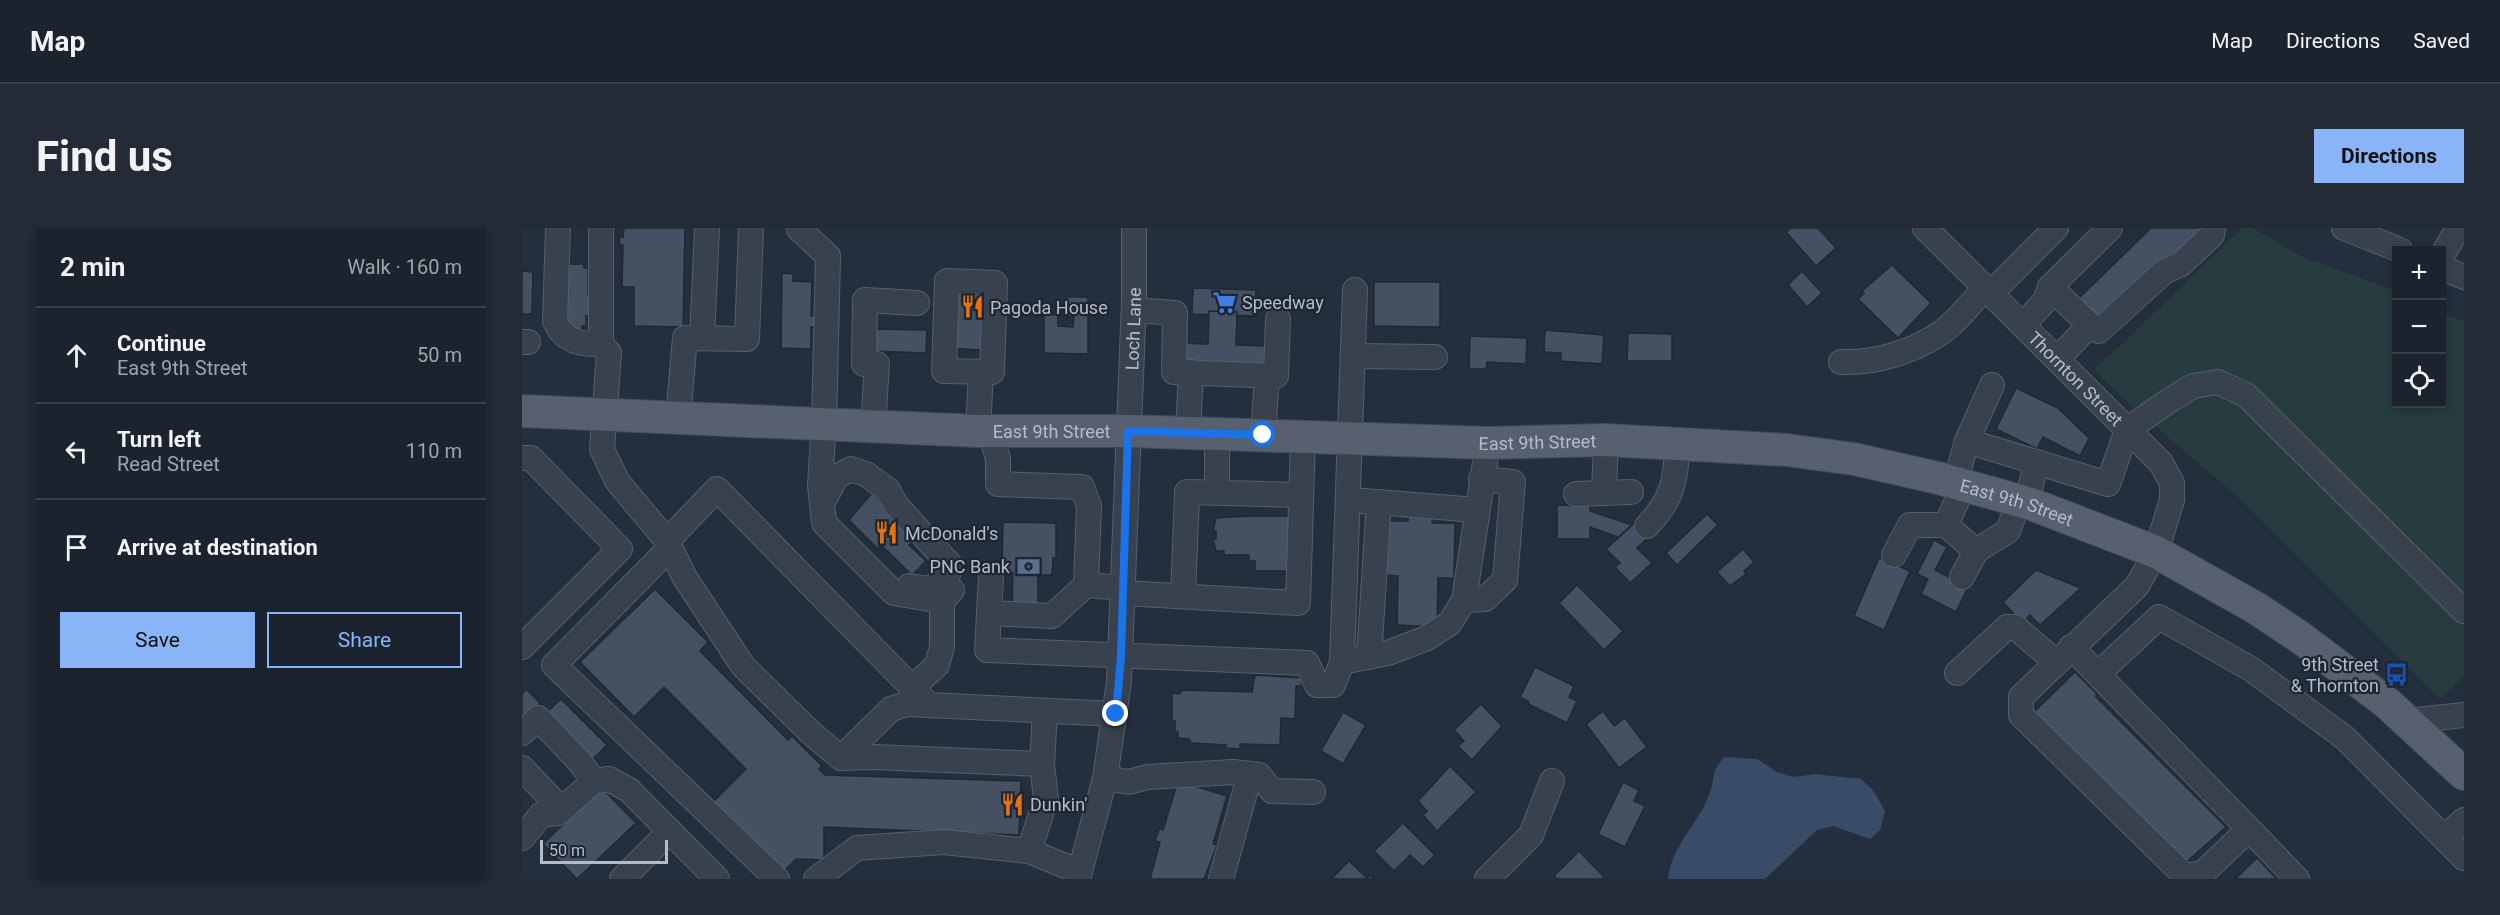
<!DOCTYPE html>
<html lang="en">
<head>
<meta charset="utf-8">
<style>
	:root { --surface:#1b232e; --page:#242b36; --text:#f1f3f6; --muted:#a0a4aa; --line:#39404a; --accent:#8ab4f8 }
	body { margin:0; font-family:Roboto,sans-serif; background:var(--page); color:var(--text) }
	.controls { position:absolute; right:18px; top:18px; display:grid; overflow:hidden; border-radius:0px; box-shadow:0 3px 9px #0003 }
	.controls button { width:54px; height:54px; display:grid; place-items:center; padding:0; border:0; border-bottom:2px solid var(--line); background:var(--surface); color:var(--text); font:30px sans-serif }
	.scale { position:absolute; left:18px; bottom:15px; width:128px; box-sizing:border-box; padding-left:6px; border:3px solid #b4bcc9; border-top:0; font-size:16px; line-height:21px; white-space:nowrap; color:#b4bcc9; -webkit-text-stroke:4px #1d2633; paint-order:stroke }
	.stop { position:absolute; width:18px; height:18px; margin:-14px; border:4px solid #1a73e8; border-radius:50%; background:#fff }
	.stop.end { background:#1a73e8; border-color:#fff; box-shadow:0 2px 6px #0008 }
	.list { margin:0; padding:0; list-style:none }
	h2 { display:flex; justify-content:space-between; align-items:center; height:78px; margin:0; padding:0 24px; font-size:26px }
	h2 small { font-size:20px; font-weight:400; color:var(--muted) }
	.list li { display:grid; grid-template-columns:39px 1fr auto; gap:18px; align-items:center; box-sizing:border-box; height:96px; padding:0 24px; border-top:2px solid var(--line) }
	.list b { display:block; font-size:22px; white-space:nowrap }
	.list p { margin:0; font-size:20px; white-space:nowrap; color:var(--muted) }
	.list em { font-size:20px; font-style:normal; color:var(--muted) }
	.actions { display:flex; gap:12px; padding:18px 24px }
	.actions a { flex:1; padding:14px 0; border:2px solid var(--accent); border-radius:0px; text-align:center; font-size:21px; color:var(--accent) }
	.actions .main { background:var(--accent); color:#111 }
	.icon { flex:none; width:33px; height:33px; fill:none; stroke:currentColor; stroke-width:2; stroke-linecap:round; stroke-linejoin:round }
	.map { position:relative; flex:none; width:1942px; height:651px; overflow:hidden; border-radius:0px }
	header { display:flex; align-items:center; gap:36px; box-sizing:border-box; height:84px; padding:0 30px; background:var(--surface); border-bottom:2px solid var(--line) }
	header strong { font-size:28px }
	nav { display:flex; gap:33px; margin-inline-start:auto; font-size:21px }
	.intro { display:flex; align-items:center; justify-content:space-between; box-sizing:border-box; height:144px; padding:0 36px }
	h1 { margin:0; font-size:42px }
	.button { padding:15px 27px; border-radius:0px; background:var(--accent); color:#111; font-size:21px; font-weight:700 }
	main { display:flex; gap:36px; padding:0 36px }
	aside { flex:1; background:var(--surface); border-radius:0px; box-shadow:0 3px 9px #0003 }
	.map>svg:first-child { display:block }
	.green { fill:#263c3f }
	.water { fill:#394c67 }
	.building { fill:#455162; stroke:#1f2835; stroke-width:1.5 }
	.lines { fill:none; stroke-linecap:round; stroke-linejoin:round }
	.minor-casing { stroke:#565f6c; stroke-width:26 }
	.major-casing { stroke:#414a57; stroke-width:34 }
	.minor { stroke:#38414e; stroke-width:24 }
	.major { stroke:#56606e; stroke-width:32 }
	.route { stroke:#1a73e8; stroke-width:8 }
	.labels { text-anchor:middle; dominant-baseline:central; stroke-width:4.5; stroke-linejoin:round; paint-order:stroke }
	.poi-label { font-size:18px; fill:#b4bcc9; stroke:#1d2633; text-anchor:start }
	.street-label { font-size:18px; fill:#b4bcc9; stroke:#1d2633 }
</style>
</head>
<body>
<header>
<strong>Map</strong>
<nav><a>Map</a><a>Directions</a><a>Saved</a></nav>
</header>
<div class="intro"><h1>Find us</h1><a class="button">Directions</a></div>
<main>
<aside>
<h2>2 min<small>Walk · 160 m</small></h2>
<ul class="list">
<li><svg class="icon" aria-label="ahead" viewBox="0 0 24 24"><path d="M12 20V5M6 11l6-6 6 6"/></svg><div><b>Continue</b><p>East 9th Street</p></div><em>50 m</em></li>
<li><svg class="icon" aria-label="left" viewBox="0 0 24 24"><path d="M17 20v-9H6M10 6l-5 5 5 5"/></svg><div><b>Turn left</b><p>Read Street</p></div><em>110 m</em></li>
<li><svg class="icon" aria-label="arrive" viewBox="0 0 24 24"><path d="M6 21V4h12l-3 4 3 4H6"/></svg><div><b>Arrive at destination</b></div></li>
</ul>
<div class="actions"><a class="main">Save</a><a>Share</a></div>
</aside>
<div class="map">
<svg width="1942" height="651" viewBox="0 0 1942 651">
	<rect width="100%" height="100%" fill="#242f3e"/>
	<!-- green -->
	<path class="green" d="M1721,0H1730L1783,30L1874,63V176H1920V86L1942,93V448L1918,471L1716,269L1608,177L1572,142Z"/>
	<!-- water -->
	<path class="water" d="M1202,529L1235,531L1255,544L1272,549L1293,546L1339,551L1351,562L1363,583L1358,602L1348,611L1311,598L1295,602L1243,651H1146C1150,616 1176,597 1187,567C1194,550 1187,547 1202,529Z"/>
	<!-- building -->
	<g class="building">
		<path d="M102,0H163L161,99L112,98V59H100L101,17H98L97,9H101Z"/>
		<path d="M1269,0H1296L1314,20L1294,38L1264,4Z"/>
		<path d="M1629,0H1683L1578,92L1557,70Z"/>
		<path d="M42,36H61L62,40H66V66H71L68,88H64V98H60V104H40Z"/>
		<path d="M1370,37L1409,75L1376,110L1336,71L1342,65L1340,63Z"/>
		<path d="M0,43L11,44L10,86H0Z"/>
		<path d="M1280,43L1300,65L1285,79L1266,57Z"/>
		<path d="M260,45L271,46V53L290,54L289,88H295V99H289V121L259,120Z"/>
		<path d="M852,54H918V99L852,98Z"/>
		<path d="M671,60L734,62L732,88L670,86Z"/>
		<path d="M431,61L471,64V123L428,120Z"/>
		<path d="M545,69H566V126L522,125V86L536,87V98L551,99L552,88L545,89Z"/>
		<path d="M687,83L715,84L714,117L746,118V141L654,138V115L686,116Z"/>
		<path d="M347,101L405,102L404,125L347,123Z"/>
		<path d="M1023,102L1082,107L1080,136L1039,133V125L1022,124Z"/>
		<path d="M1106,105L1150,106V133H1105Z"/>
		<path d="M948,108L1005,110L1004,136L965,134L964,141H947Z"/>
		<path d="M1494,160L1536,180L1567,210L1558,228L1521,209L1515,221L1474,201Z"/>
		<path d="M350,265L394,310L387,317L404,333L390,347L359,317L356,321L327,292Z"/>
		<path d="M887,270L911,271L910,295H933L932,350H916L915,399L875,397L876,348L861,347L862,293H886Z"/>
		<path d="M1035,277L1068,278V283L1110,297L1096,309L1068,299V311H1035Z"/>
		<path d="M1185,286L1196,297L1155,337L1144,325Z"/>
		<path d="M728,288H769L765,343H733V333H727V327H702V323H694L691,311H694V303H691L694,290Z"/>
		<path d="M1116,292L1130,306L1115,320L1130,335L1108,355L1093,339L1098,335L1084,321Z"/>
		<path d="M481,294L534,295V330H531L530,347H516V386H490L491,345H480Z"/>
		<path d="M1412,312L1425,319L1413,342L1446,359L1434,384L1399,366L1406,351L1395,346Z"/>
		<path d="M1221,321L1232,334L1222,343L1224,346L1208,358L1195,344Z"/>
		<path d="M1357,330L1388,343L1362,402L1332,388Z"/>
		<path d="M1514,342L1559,360L1518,397L1508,387L1500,395L1481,374Z"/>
		<path d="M1055,357L1101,403L1082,422L1037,375Z"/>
		<path d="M133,361L186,414L178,423L266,512L270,508L300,538L297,541L303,547L499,553L497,607L302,599V632L274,631L261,644L191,574L224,541L142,459L112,489L58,434Z"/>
		<path d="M1013,439L1052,458L1047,469L1055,473L1045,495L1006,476L1007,474L998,469Z"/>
		<path d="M1553,444L1575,466L1573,468L1704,599L1661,637L1512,484Z"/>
		<path d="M733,447L780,450V458H774L773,491L759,490L758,517L718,516V521L704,520V517L669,515L667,511L656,510V504H653V493H650V465L657,466L661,462L730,464Z"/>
		<path d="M4,461L18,475L0,494V466Z"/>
		<path d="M39,471L85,517L71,531L25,484Z"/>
		<path d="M959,476L980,498L950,532L936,518L942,513L932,502Z"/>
		<path d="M1081,483L1092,498L1103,490L1125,519L1097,540L1064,496Z"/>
		<path d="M821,484L844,497L821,536L799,523Z"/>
		<path d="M928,538L954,564L915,603L901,587L905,583L896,573Z"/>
		<path d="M656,553L705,568L691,616L695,617L682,651H628L638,614L633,613L637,601L641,602Z"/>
		<path d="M1101,554L1117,562L1112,573L1123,578L1103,619L1076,606Z"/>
		<path d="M79,559L114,595L55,651L21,616Z"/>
		<path d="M881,595L913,627L901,639L888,627L872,643L852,623Z"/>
		<path d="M1057,623L1082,649L1079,651H1035L1032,648Z"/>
		<path d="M1735,630L1755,651H1713Z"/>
		<path d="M827,633L845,650L848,647L852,651H809Z"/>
	</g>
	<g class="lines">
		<defs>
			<g id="minor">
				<path d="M36,0L33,93C41,113 59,117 79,116"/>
				<path d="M79,0V116L87,125L80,221L95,253L145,313L163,350L221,438L289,505L319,530L369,481L385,476L593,486"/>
				<path id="s1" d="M1403,0L1639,235L1650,255V272L1634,324L1615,358L1499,469V487L1663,648L1681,645L1727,601L1775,651"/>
				<path d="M1822,0L1878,22"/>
				<path d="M277,1L306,28L302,195L298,257L302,295L372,365L420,373"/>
				<path d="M1920,28L1936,0"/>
				<path d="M1920,40L1942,49"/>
				<path d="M425,53L473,55L470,144L422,143Z"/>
				<path d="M1528,59L1568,97L1535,131"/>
				<path d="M833,62L820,434L866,425L905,410L928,395L942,372L966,215"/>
				<path d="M1469,65L1534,0"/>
				<path d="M612,82L653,85L652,144L754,148L756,91"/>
				<path d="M1501,97L1523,73L1528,59L1588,0"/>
				<path d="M1568,97L1577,103L1643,43L1659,36L1690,7L1691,0"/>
				<path d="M180,110L185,0"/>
				<path d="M0,114H6"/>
				<path d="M831,128L913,129"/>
				<path d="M1319,134C1353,135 1388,125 1417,106C1434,95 1449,75 1463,60"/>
				<path d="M156,189L163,110L225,111L229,0"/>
				<path d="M351,198L355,136H342L343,72L395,75"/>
				<path d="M456,203L459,144"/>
				<path d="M468,203L476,231V256L560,259L567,278L564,357L601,360"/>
				<path d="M666,205L669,144"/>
				<path d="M695,206V263"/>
				<path d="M741,207L745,148"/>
				<path d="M1445,213L1586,256L1605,202L1645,174L1671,158L1696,154L1724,167L1942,383"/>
				<path d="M0,230H9L98,321L0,419"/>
				<path d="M1433,255L1445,213L1470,157"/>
				<path d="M1082,265L1084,212"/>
				<path d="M1054,266L1109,264"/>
				<path d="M841,273L955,282"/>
				<path d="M1504,275L1515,234"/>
				<path d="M300,276L314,249L329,241L344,246L366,262L374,277L429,338L425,349L407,361L387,358"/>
				<path d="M1424,297L1442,257"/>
				<path d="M1125,298C1152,270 1153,252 1156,215"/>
				<path d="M145,313L195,261L407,477"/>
				<path d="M148,320L32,437L255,651"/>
				<path d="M1372,327L1388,297H1424L1454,323"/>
				<path d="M469,349L465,422L785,435L795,457H811L820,434"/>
				<path d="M1440,349L1454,323L1486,303L1497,273"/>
				<path d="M601,365L776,375L781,209"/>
				<path d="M661,368L665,264L778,267"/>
				<path d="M942,372L963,371L983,352L991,254L959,251"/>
				<path d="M467,385L530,388L564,357"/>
				<path d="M1549,419L1727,601"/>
				<path d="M847,429L857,274"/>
				<path d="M1435,445L1485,399H1493L1534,434"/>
				<path d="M1576,446L1637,389L1729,441L1823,510L1942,630"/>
				<path d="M390,460L415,437L420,419V373L430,362"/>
				<path d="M1886,493L1942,487"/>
				<path d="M0,505L16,490L57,533L72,553"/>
				<path d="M319,530L351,529L520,536L523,483"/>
				<path d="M520,536L524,571L507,623L558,644"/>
				<path d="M0,540L40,582"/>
				<path d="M583,550L607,554L625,549L711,544L737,547L750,563L791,564"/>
				<path d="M0,610L19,587L36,585L72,553L87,551L107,562L195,651"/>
				<path d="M1922,610L1942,592"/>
				<path d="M100,651L148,603"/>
				<path d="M294,651L335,620L422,614L507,623"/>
				<path id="s2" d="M556,651L583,550L597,454L612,73V0"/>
				<path d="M699,651L728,546"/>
				<path d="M965,651L1009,607L1030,553"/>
			</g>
			<g id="major">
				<path id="s3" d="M0,183L456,203H606L966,215L1084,212L1265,222L1332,231L1416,250L1509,276L1634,324L1734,380L1779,410L1865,475L1942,546"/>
			</g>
		</defs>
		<!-- minor casing -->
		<use href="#minor" class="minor-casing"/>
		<!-- major casing -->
		<use href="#major" class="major-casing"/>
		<!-- minor -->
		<use href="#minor" class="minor"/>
		<!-- major -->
		<use href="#major" class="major"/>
	</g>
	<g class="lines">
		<!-- route -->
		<path class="route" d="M594,486L599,428L606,203L741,207"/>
	</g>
	<!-- icons -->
	<defs>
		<symbol id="supermarket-bare" viewBox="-9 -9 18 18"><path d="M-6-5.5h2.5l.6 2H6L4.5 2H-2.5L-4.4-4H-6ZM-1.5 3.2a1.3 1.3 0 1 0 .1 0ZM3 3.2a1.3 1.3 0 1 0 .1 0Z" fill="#3f7fe0" stroke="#1d2633" stroke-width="2.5" paint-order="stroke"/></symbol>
		<symbol id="restaurant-bare" viewBox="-9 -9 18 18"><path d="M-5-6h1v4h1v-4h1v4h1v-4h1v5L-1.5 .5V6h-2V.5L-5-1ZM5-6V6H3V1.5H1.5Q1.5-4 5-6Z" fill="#e8710a" stroke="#1d2633" stroke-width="2.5" paint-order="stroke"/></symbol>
		<symbol id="bank-bare" viewBox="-9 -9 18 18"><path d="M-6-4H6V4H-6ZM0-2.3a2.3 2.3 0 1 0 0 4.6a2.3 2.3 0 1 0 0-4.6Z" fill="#5c6f8a" stroke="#1d2633" stroke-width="2.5" paint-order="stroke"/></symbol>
		<symbol id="bus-bare" viewBox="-9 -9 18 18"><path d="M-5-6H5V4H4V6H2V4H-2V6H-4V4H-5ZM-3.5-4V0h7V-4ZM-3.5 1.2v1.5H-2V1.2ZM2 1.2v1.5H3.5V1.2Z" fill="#1a4fb4" stroke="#1d2633" stroke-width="2.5" paint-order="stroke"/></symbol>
	</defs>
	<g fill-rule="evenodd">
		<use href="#supermarket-bare" x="686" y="58" width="33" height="33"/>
		<use href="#restaurant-bare" x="434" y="62" width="33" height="33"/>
		<use href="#restaurant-bare" x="348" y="288" width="33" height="33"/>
		<use href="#bank-bare" x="490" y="322" width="33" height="33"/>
		<use href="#bus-bare" x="1858" y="430" width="33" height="33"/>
		<use href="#restaurant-bare" x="474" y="560" width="33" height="33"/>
	</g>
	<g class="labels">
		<!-- poi labels -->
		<g class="poi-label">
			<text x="720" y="74">Speedway</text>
			<text x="468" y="79">Pagoda House</text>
			<text x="383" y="305">McDonald's</text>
			<text x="488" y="338" text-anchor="end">PNC Bank</text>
			<text x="1857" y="436" text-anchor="end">9th Street<tspan x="1857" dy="21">&amp; Thornton</tspan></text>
			<text x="508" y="576">Dunkin'</text>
		</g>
		<!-- street labels -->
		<g class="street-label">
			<text stroke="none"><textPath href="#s2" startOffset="555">Loch Lane</textPath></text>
			<text stroke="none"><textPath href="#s1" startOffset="213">Thornton Street</textPath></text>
			<text stroke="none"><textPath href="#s3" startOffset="530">East 9th Street</textPath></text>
			<text stroke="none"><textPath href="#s3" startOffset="1016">East 9th Street</textPath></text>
			<text stroke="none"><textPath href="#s3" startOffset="1502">East 9th Street</textPath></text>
		</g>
	</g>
</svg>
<div class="controls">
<button>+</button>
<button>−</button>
<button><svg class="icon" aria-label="locate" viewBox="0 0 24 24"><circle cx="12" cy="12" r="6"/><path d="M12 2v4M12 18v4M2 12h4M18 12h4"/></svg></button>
</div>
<div class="scale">50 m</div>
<div class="stop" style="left:741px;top:207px"></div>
<div class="stop end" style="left:594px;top:486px"></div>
</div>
</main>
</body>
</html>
